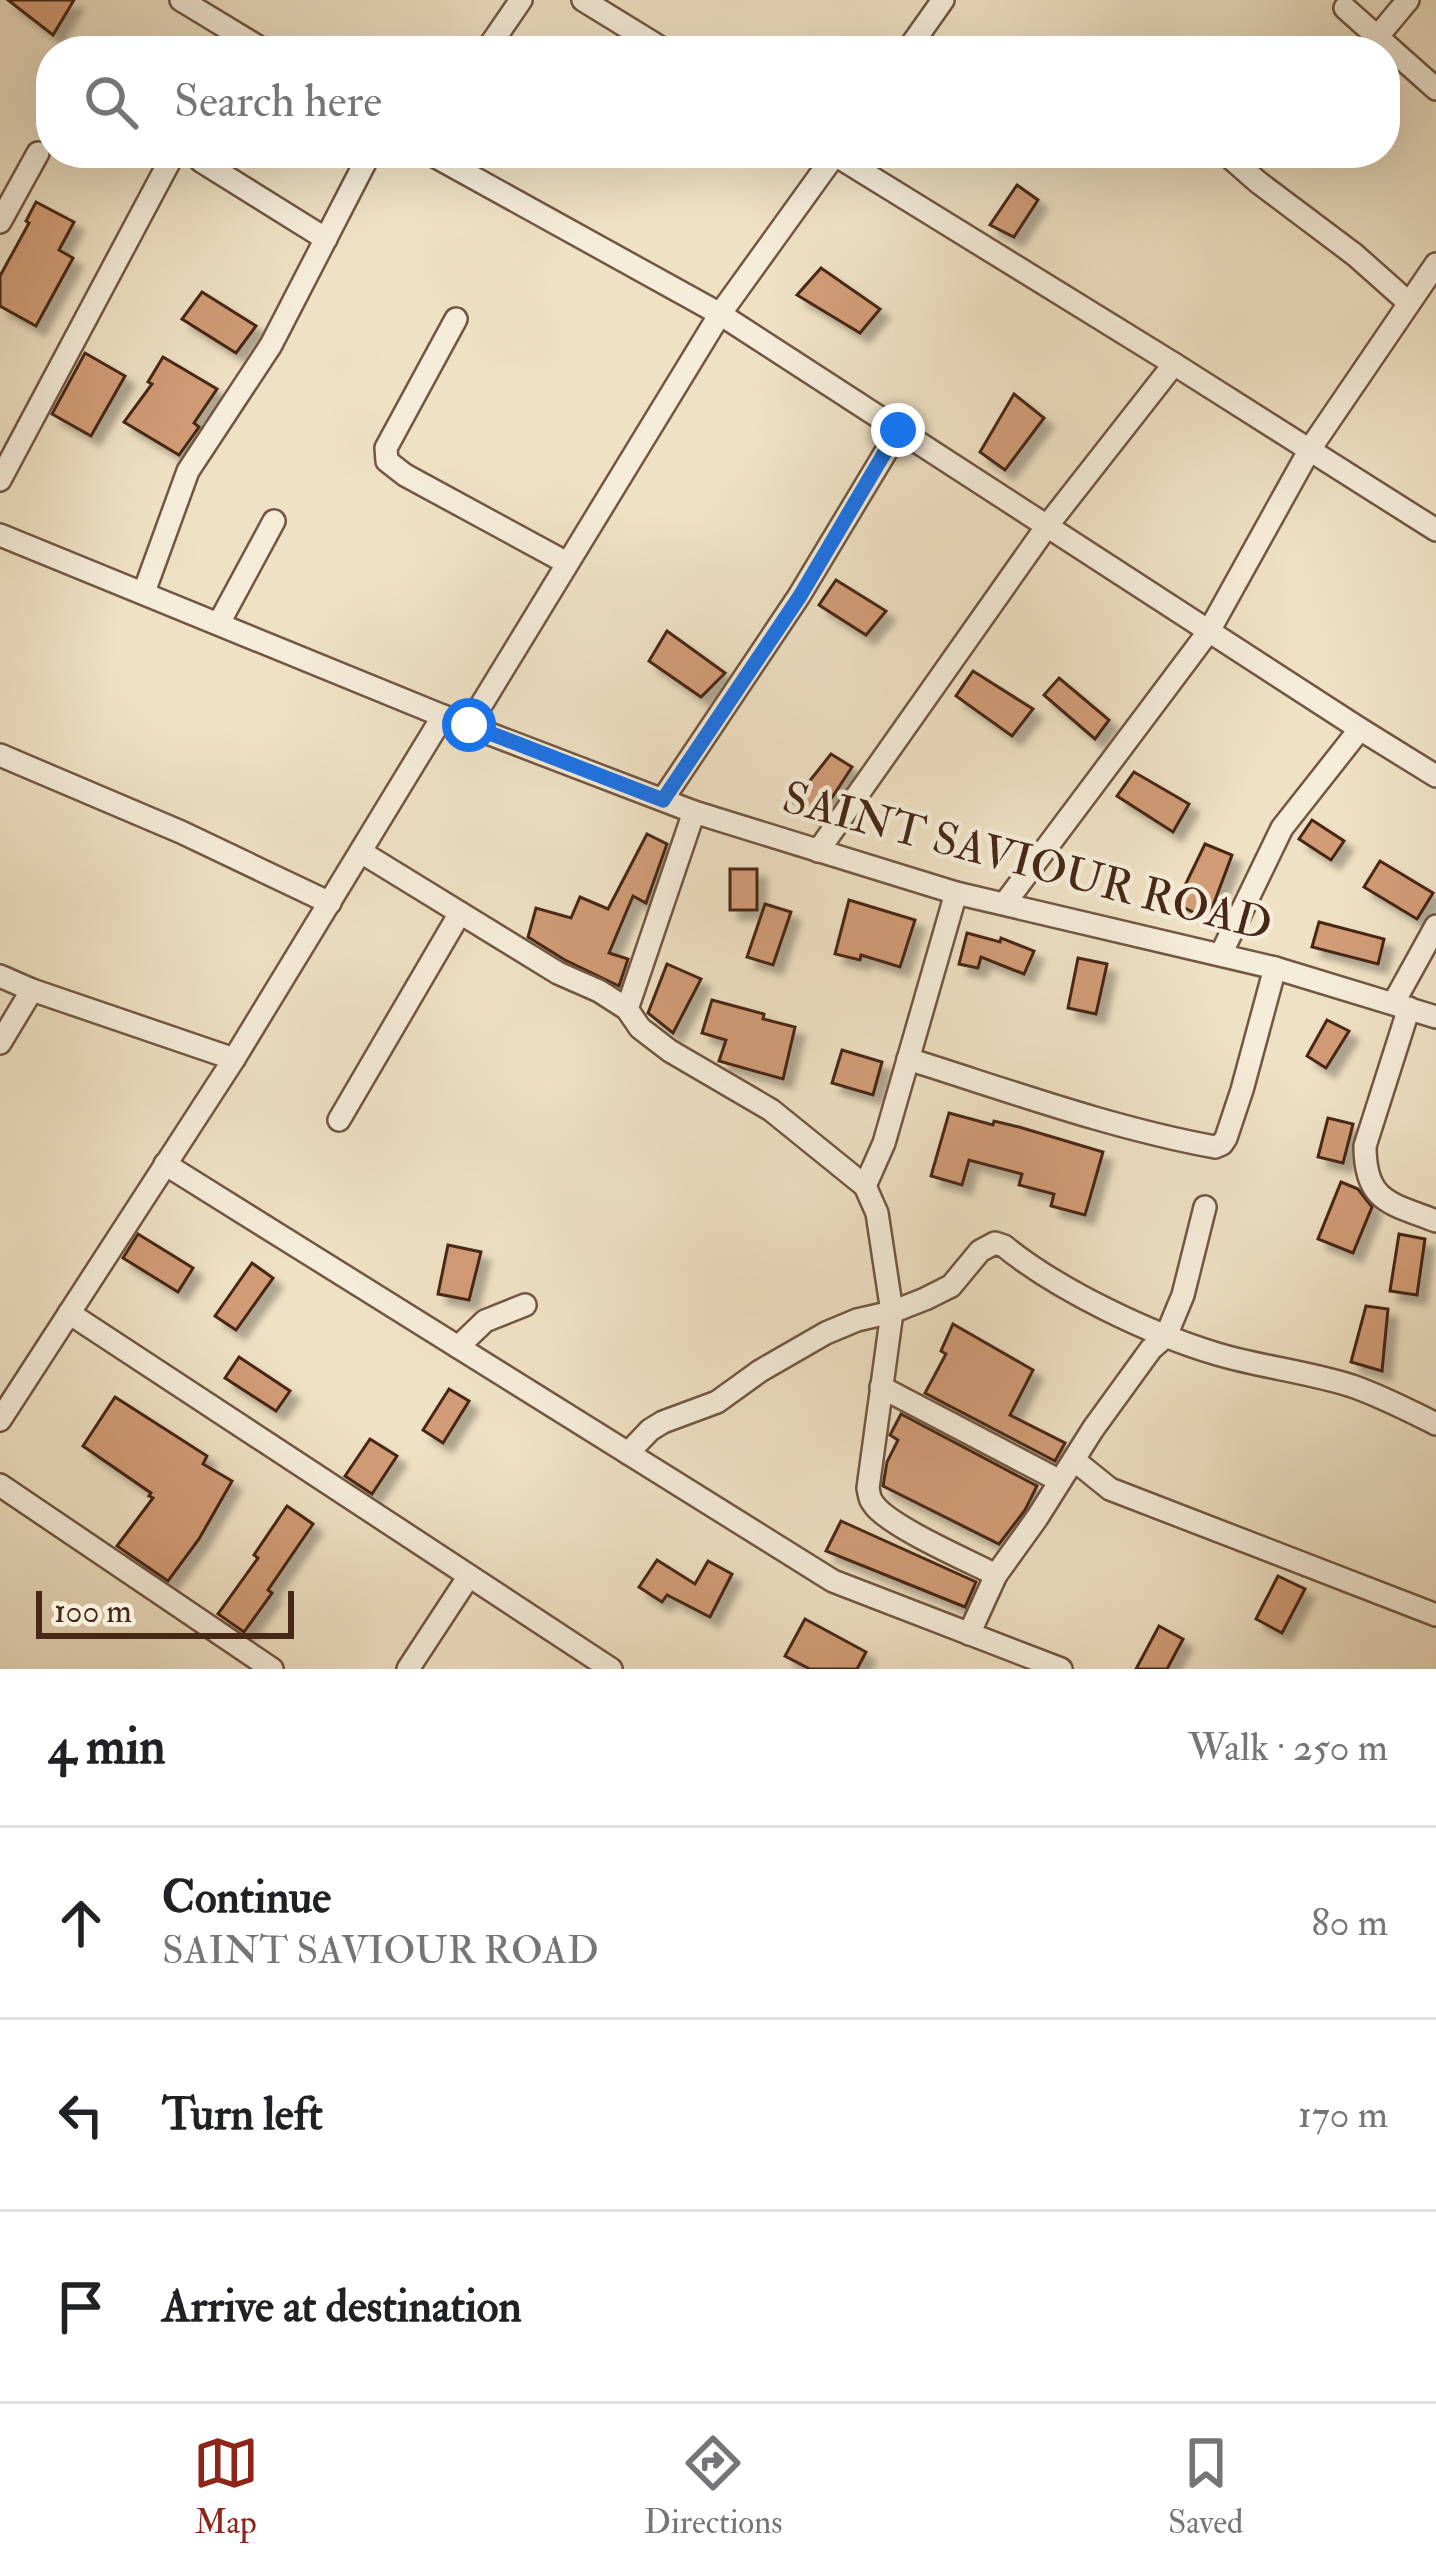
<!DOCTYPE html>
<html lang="en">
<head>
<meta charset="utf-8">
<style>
	:root { --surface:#fff; --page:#f2f2f2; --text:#202124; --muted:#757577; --line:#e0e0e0; --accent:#8f2418 }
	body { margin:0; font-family:"IM FELL Double Pica",serif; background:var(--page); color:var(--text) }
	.scale { position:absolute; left:36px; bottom:30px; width:258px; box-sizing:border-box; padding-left:12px; border:6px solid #472816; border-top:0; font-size:33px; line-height:42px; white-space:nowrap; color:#472816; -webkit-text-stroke:9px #f5ecd9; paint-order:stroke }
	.stop { position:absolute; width:36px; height:36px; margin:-27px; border:9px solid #1a73e8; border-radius:50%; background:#fff }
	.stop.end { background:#1a73e8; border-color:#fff; box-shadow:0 3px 12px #0008 }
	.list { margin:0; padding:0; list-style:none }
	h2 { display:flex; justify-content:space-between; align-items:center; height:156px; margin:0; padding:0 48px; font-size:51px }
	h2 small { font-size:39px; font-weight:400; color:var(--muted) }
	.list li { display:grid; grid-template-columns:78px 1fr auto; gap:36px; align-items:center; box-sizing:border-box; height:192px; padding:0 48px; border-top:3px solid var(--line) }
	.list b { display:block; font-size:45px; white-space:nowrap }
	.list p { margin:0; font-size:39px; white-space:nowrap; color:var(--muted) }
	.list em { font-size:39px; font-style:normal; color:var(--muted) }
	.icon { flex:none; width:66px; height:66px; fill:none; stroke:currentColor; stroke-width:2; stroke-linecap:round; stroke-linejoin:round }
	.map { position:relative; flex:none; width:1436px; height:1669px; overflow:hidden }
	.search { position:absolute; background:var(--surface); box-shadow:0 12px 48px #0002; left:36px; right:36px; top:36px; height:132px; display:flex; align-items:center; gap:30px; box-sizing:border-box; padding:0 42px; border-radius:48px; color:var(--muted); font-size:45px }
	.sheet { height:732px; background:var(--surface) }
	nav { display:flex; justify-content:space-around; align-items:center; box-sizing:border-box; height:168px; border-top:3px solid var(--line); background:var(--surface); font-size:33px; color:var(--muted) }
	nav a { display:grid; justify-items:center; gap:6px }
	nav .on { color:var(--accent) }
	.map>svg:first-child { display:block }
	.building { fill:#d19c76; stroke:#472816; stroke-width:3; filter:url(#shadow) }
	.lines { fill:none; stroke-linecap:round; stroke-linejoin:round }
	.minor-casing { stroke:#715642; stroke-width:26 }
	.minor { stroke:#f5ecd9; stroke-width:21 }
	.route { stroke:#1a73e8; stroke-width:15 }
	.labels { text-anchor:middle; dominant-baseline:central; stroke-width:9; stroke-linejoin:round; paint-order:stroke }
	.street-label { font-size:45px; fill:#472816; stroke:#f5ecd9 }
</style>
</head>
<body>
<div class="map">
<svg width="1436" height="1669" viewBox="0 0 1436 1669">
	<defs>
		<filter id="shadow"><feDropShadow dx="9" dy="9" stdDeviation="3" flood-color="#0004"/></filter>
	</defs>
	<rect width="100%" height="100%" fill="#efe1c4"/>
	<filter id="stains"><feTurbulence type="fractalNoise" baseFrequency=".00167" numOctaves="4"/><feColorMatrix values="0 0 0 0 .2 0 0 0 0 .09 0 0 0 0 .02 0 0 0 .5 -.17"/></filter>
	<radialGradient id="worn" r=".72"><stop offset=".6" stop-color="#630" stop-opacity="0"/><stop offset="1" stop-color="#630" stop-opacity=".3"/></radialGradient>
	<!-- building -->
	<g class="building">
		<path d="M8,0H74L53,35Z"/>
		<path d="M1017,185L1038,200L1014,237L990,225Z"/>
		<path d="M36,202L74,222L59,250L73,258L36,326L0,306V276L29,223L26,221Z"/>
		<path d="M821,268L880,309L860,333L797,295Z"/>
		<path d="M202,292L256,326L236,353L182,319Z"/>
		<path d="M85,353L125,376L91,436L52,414Z"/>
		<path d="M163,357L217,389L194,423L199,427L179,455L124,422L152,384L148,382Z"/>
		<path d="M1014,394L1044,418L1005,470L980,452Z"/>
		<path d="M836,580L886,611L866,635L819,605Z"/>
		<path d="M667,631L725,673L701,697L649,661Z"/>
		<path d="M973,671L1033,709L1012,736L956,696Z"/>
		<path d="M1059,678L1109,720L1095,739L1044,695Z"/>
		<path d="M831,754L852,767L818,819L793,802Z"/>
		<path d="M1134,772L1189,804L1173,832L1117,796Z"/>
		<path d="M1312,820L1344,841L1331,860L1299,839Z"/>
		<path d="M647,834L667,844L646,903L633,896L609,953L628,959L619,986L565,960L528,937L536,908L571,918L580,897L608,909Z"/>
		<path d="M1205,844L1232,855L1208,919L1176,904Z"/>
		<path d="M1380,861L1433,893L1417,919L1364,887Z"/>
		<rect x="730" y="869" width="27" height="41"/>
		<path d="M849,900L915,920L900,967L861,955L860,960L835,954Z"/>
		<path d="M765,904L791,912L773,965L747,957Z"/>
		<path d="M1319,922L1384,939L1378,964L1312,947Z"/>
		<path d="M967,933L1000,942L1001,938L1034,951L1024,974L981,957L978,968L959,964Z"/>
		<path d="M1078,958L1107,964L1096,1014L1068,1008Z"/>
		<path d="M667,964L701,979L673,1033L648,1013Z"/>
		<path d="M712,1000L764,1014L763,1019L795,1027L783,1079L719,1061L726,1040L702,1033Z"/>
		<path d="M1327,1020L1349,1031L1326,1068L1307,1056Z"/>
		<path d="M842,1050L882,1062L873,1095L832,1083Z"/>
		<path d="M949,1113L993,1125L994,1121L1019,1127L1103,1152L1085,1215L1051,1206L1054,1194L1019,1185L1022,1174L969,1160L962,1185L931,1176Z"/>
		<path d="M1328,1118L1353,1124L1343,1163L1318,1157Z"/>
		<path d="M1341,1182L1358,1189L1372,1207L1353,1253L1318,1239Z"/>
		<path d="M138,1234L193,1268L178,1292L123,1258Z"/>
		<path d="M1399,1234L1425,1239L1417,1295L1390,1291Z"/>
		<path d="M448,1245L481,1252L469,1300L438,1294Z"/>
		<path d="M252,1263L273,1278L236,1330L215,1316Z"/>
		<path d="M1366,1306L1388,1309L1382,1371L1351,1362Z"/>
		<path d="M953,1324L1033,1370L1010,1415L1065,1443L1055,1461L925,1393L946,1354L941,1351Z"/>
		<path d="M239,1357L290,1391L276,1411L225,1378Z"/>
		<path d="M449,1389L469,1401L443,1443L423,1430Z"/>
		<path d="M115,1397L207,1456L203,1464L232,1481L199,1539L168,1581L117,1546L153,1498L149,1496L151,1493L83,1446Z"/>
		<path d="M901,1414L1037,1486L1025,1510L999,1544L883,1486L887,1462L898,1440L890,1435Z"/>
		<path d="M370,1439L397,1456L372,1494L345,1476Z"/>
		<path d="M287,1506L313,1524L268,1590L272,1593L244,1632L218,1614L258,1558L254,1555Z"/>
		<path d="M841,1521L976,1582L965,1607L826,1551Z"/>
		<path d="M657,1560L695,1584L708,1561L732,1574L710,1617L667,1595L662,1602L639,1587Z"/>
		<path d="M1278,1576L1305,1589L1282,1633L1256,1619Z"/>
		<path d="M805,1619L866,1652L857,1669H810L785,1656Z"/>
		<path d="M1159,1626L1183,1639L1167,1669H1136Z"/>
	</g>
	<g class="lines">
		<defs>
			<g id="minor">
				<path d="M181,0L265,51"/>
				<path d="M583,0L666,51"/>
				<path d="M1345,8L1436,89"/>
				<path d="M1378,36L1408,0"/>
				<path d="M486,51L521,0"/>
				<path d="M907,51L943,0"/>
				<path d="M429,153L720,314L1360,729L1436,776"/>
				<path d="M832,153L1174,364L1436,530"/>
				<path d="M1225,153L1258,182L1355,255L1409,303"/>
				<path d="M201,161L326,239"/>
				<path d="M0,222L38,153"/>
				<path d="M456,319L386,448L387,461L405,475L567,563"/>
				<path d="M0,480L174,153"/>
				<path d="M0,535L443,716L694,812L956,893L1275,968L1436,1017"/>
				<path d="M144,592L188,471L271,345L370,153"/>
				<path d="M219,623L274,521"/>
				<path d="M469,725L720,314L836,153"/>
				<path d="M0,755L181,832L330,903"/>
				<path d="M663,799L799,596L899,430"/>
				<path d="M818,851L1047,526L1174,364"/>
				<path d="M361,852L558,973L599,991L627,1009L640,1028L670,1051L771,1110L865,1186L877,1213L892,1312L868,1488C870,1498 869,1498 875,1506C893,1528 967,1560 996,1575"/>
				<path d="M1005,903L1209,631L1310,449L1436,264"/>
				<path d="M1221,954L1282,828L1360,729"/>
				<path d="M0,976L32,990L234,1059"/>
				<path d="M1394,1002L1436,926"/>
				<path d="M1409,1008L1365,1146C1365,1202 1390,1203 1436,1221"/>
				<path d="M627,1009L694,812"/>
				<path d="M0,1043L32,990"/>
				<path d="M908,1059C1010,1091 1111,1128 1215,1147L1222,1144L1226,1138L1242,1090L1275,968"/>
				<path d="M339,1120L460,913"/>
				<path d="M165,1164L833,1581L1061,1669"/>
				<path d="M865,1186L884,1143L956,893"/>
				<path d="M69,1313L611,1669"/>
				<path d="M458,1347L485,1321L525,1305"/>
				<path d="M881,1387L1060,1481"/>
				<path d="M0,1420L234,1059L443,716"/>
				<path d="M628,1453L650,1430L663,1422L717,1402L760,1371L826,1333L857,1320L892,1312L925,1299L951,1286L980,1251L995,1243L1004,1246C1058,1290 1150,1334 1217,1354C1261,1367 1308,1372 1352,1386C1381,1396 1408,1410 1436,1424"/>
				<path d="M1074,1460L1110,1489L1436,1615"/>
				<path d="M0,1485L272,1669"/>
				<path d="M969,1634L996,1575L1037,1518L1093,1429L1151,1349L1166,1336L1183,1295L1205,1207"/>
				<path d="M408,1669L469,1576"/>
			</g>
		</defs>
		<!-- minor casing -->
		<use href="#minor" class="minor-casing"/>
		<!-- minor -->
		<use href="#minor" class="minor"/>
	</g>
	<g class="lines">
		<!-- route -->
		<path class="route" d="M469,725L663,800L800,596L898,430"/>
	</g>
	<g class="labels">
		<!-- street labels -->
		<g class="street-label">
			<text transform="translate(1027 862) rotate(15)">SAINT SAVIOUR ROAD</text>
		</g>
	</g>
	<rect width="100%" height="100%" filter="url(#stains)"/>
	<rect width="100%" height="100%" fill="url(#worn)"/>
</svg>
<div class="scale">100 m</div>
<div class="stop" style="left:469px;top:725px"></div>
<div class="stop end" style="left:898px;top:430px"></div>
<div class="search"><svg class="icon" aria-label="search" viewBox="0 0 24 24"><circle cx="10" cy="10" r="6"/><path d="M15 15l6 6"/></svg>Search here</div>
</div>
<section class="sheet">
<h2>4 min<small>Walk · 250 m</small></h2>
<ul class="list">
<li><svg class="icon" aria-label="ahead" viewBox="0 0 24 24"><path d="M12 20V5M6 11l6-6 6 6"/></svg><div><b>Continue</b><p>SAINT SAVIOUR ROAD</p></div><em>80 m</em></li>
<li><svg class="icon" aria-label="left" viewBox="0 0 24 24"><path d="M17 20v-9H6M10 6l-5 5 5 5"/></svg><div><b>Turn left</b></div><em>170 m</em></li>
<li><svg class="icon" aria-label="arrive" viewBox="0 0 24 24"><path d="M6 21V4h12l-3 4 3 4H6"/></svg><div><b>Arrive at destination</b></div></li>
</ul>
</section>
<nav>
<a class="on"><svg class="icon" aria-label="map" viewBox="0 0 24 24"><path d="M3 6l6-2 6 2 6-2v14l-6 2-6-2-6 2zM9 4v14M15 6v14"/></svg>Map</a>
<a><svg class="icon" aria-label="directions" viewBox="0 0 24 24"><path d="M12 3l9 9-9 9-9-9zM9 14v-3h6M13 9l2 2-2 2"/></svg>Directions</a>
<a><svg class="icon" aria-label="saved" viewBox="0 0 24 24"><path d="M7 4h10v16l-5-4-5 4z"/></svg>Saved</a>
</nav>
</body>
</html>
